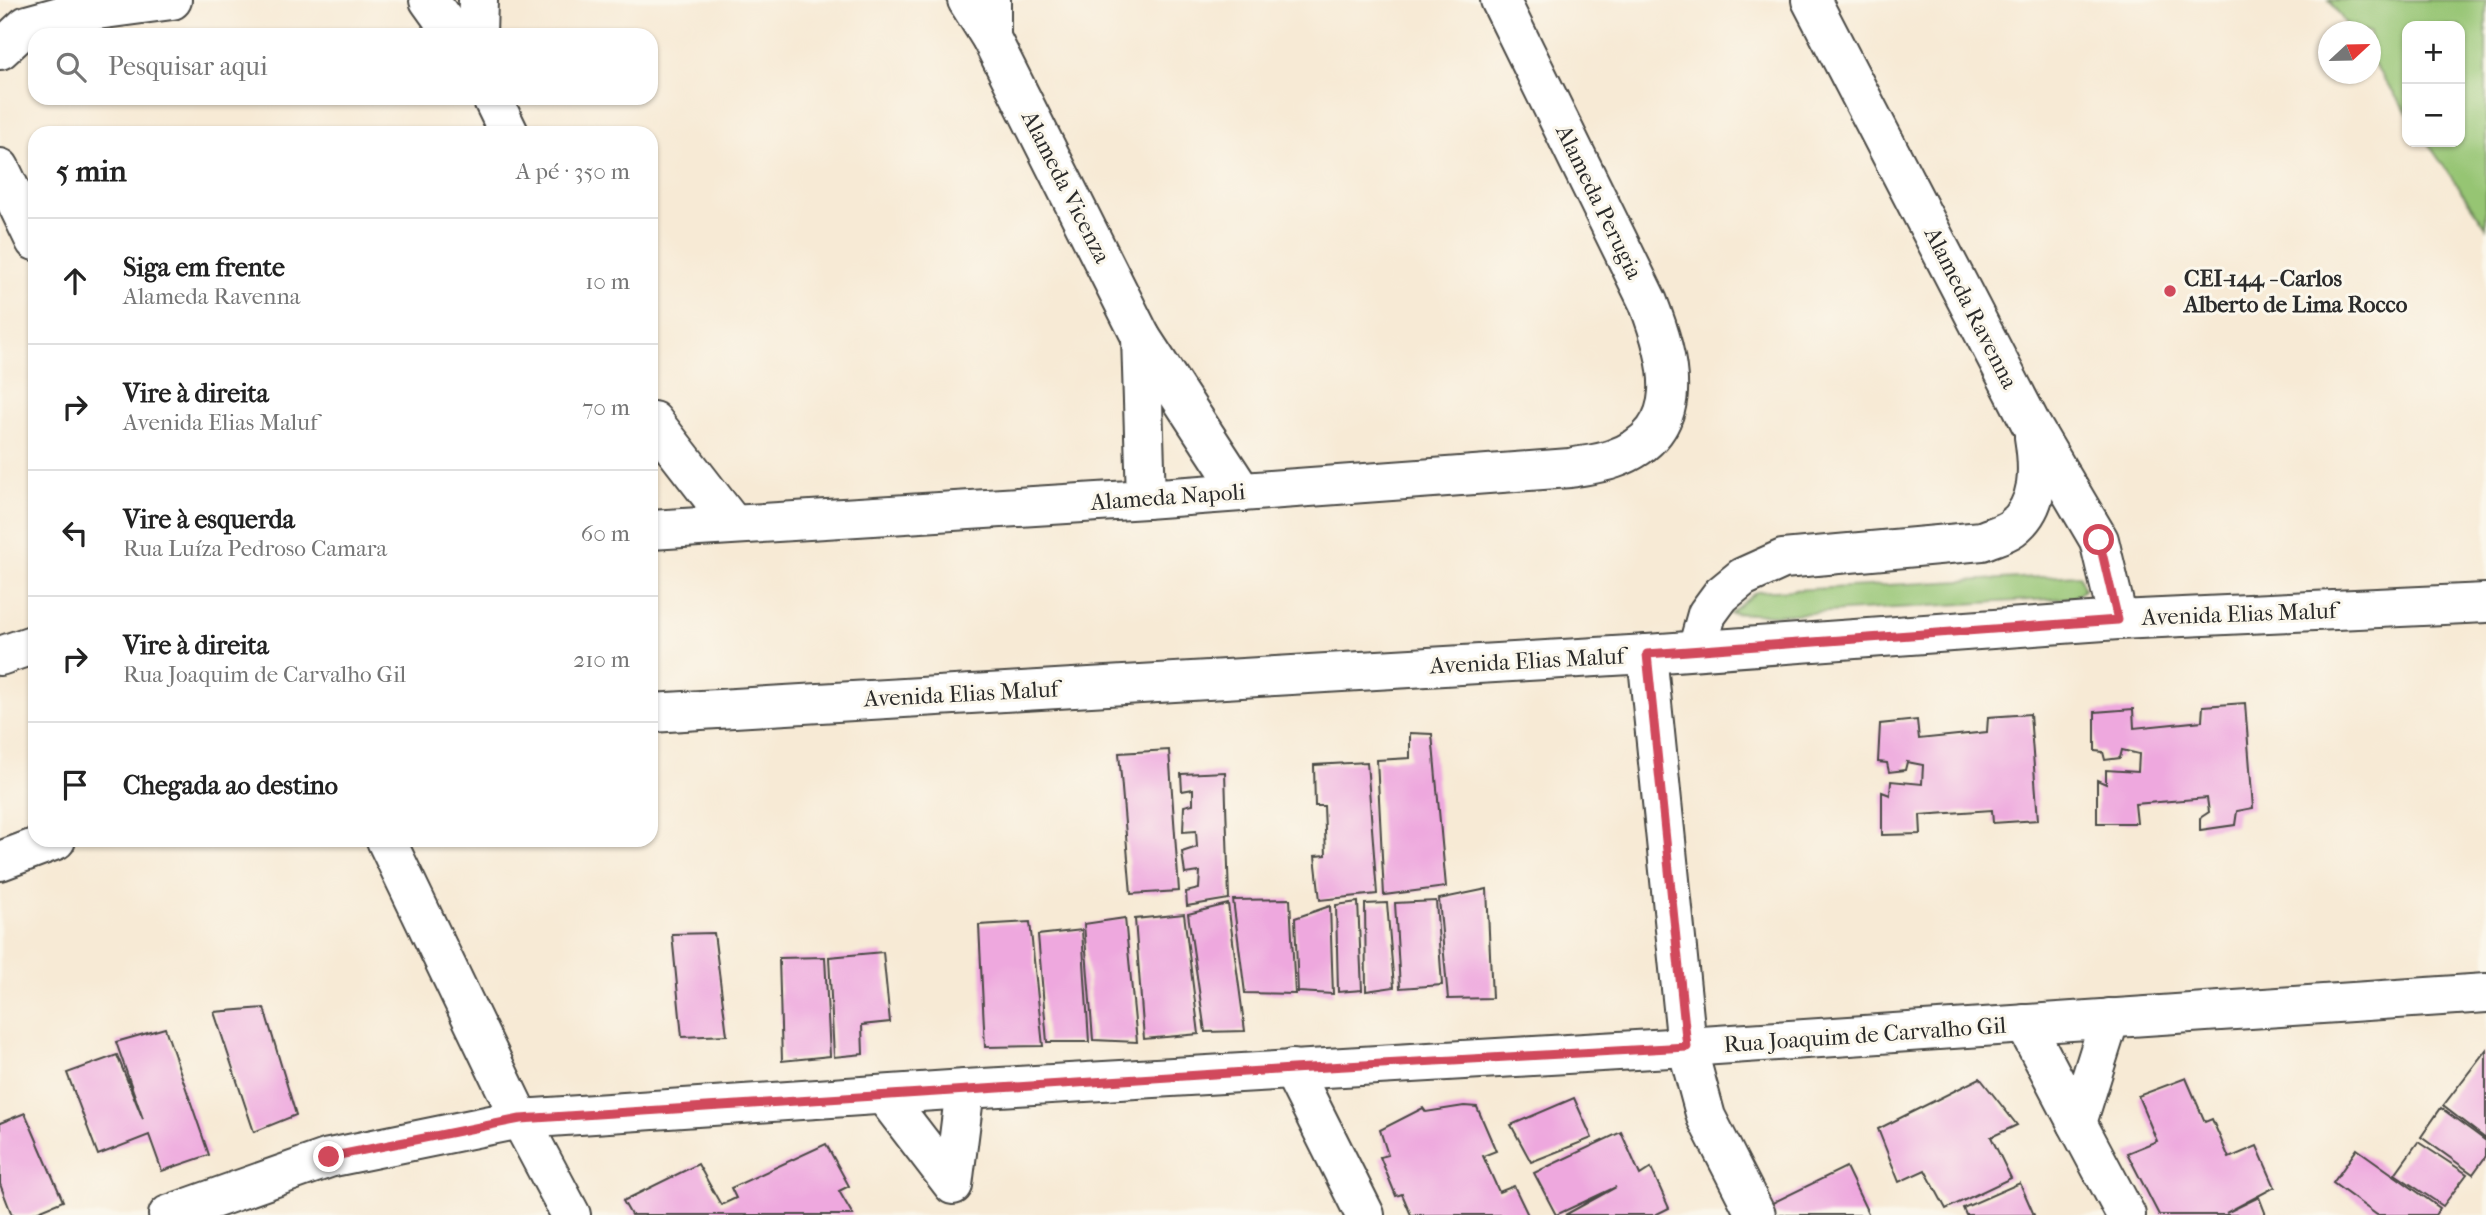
<!DOCTYPE html>
<html lang="pt">
<head>
<meta charset="utf-8">
<style>
	:root { --surface:#fff; --page:#f2f2f2; --text:#222; --muted:#767676; --line:#e0e0e0 }
	body { margin:0; font-family:"IM FELL French Canon",serif; background:var(--page); color:var(--text) }
	.controls { position:absolute; right:21px; top:21px; display:grid; overflow:hidden; border-radius:14px; box-shadow:0 2px 5px #0004 }
	.controls button { width:63px; height:63px; display:grid; place-items:center; padding:0; border:0; border-bottom:2px solid var(--line); background:var(--surface); color:var(--text); font:35px sans-serif }
	.compass { position:absolute; left:2318px; top:21px; width:63px; height:63px; border-radius:50%; background:var(--surface); box-shadow:0 2px 5px #0004; rotate:68deg }
	.stop { position:absolute; width:21px; height:21px; margin:-16px; border:5px solid #d1495b; border-radius:50%; background:#fff }
	.stop.end { background:#d1495b; border-color:#fff; box-shadow:0 2px 7px #0008 }
	.list { margin:0; padding:0; list-style:none }
	h2 { display:flex; justify-content:space-between; align-items:center; height:91px; margin:0; padding:0 28px; font-size:30px }
	h2 small { font-size:23px; font-weight:400; color:var(--muted) }
	.list li { display:grid; grid-template-columns:46px 1fr auto; gap:21px; align-items:center; box-sizing:border-box; height:126px; padding:0 28px; border-top:2px solid var(--line) }
	.list b { display:block; font-size:26px; white-space:nowrap }
	.list p { margin:0; font-size:23px; white-space:nowrap; color:var(--muted) }
	.list em { font-size:23px; font-style:normal; color:var(--muted) }
	.icon { flex:none; width:38px; height:38px; fill:none; stroke:currentColor; stroke-width:2; stroke-linecap:round; stroke-linejoin:round }
	.map { position:relative; flex:none; width:2486px; height:1215px; overflow:hidden }
	.search { position:absolute; background:var(--surface); box-shadow:0 2px 5px #0004; left:28px; top:28px; width:630px; height:77px; display:flex; align-items:center; gap:18px; box-sizing:border-box; padding:0 24px; border-radius:21px; color:var(--muted); font-size:26px }
	.panel { position:absolute; background:var(--surface); box-shadow:0 2px 5px #0004; left:28px; top:126px; width:630px; height:721px; border-radius:21px }
	.map>svg:first-child { display:block }
	.green { fill:#96c573; stroke:#60784f; stroke-width:2 }
	.building { fill:#eea8de }
	.lines { fill:none; stroke-linecap:round; stroke-linejoin:round }
	.street-casing { stroke:#4a4844; stroke-width:42 }
	.secondary-casing { stroke:#4a4844; stroke-width:42 }
	.street { stroke:#fff; stroke-width:38 }
	.secondary { stroke:#fff; stroke-width:38 }
	.route { stroke:#d1495b; stroke-width:9 }
	.poi-dot { fill:#d1495b; stroke:#fbf7ec; stroke-width:2.5 }
	.labels { text-anchor:middle; dominant-baseline:central; stroke-width:6; stroke-linejoin:round; paint-order:stroke }
	.street-label { font-size:23px; fill:#2b2b2b; stroke:#fbf7ec }
	.poi-label { font-size:23px; font-weight:bold; fill:#2b2b2b; stroke:#fbf7ec; text-anchor:start }
</style>
</head>
<body>
<div class="map">
<svg width="2486" height="1215" viewBox="0 0 2486 1215">
	<rect width="100%" height="100%" fill="#fbf7ec"/>
	<filter id="ink" filterUnits="userSpaceOnUse"><feTurbulence type="fractalNoise" baseFrequency=".0143" numOctaves="2"/><feDisplacementMap in="SourceGraphic" scale="14" xChannelSelector="R" yChannelSelector="G"/><feConvolveMatrix kernelMatrix="1 2 1 2 8 2 1 2 1" color-interpolation-filters="sRGB"/></filter>
	<filter id="wash" filterUnits="userSpaceOnUse"><feTurbulence type="fractalNoise" baseFrequency=".00686" numOctaves="4" result="noise"/><feDisplacementMap in="SourceGraphic" scale="28" xChannelSelector="R" yChannelSelector="G"/><feGaussianBlur stdDeviation="1.57" result="paint"/><feColorMatrix in="noise" values="0 0 0 0 0 0 0 0 0 0 0 0 0 0 0 0 0 1.4 0 .05"/><feComposite in="paint" operator="in"/></filter>
	<g filter="url(#wash)">
		<rect width="100%" height="100%" fill="#f7ead5"/>
		<!-- green -->
		<g class="green">
			<path d="M2329,0H2486V227L2427,142H2460V26H2407V113L2371,60L2370,32L2351,31Z"/>
			<path d="M2079,575L2084,589L2075,597L2067,598L1776,615L1730,613L1756,592Z"/>
		</g>
		<g id="blocks">
			<!-- building -->
			<g class="building">
				<path d="M2245,703L2253,808L2237,811L2235,825L2200,830V818L2209,812L2207,798L2135,804L2137,823H2097V780L2106,784V770L2138,772L2139,754L2122,750L2120,758L2105,760L2103,752L2095,751V712L2133,709L2134,728L2202,721L2203,706Z"/>
				<path d="M2030,714L2038,820L1993,823L1992,810L1920,815L1921,834L1882,835V792L1890,795L1891,781L1922,784L1923,765L1907,762L1905,770L1889,772L1887,763L1878,762L1880,724L1917,720L1919,739L1987,732L1988,717Z"/>
				<path d="M1410,733L1432,734L1446,887L1384,895L1377,760L1410,758Z"/>
				<path d="M1169,750L1179,891L1131,894L1119,753Z"/>
				<path d="M1367,762L1377,894L1320,900L1315,856L1326,855L1324,806H1315L1314,765Z"/>
				<path d="M1225,772L1229,899L1187,906L1186,892L1199,889L1200,872L1185,874L1182,852L1197,847L1196,831L1183,832L1184,806L1193,804V789L1182,791L1181,774Z"/>
				<path d="M1487,889L1492,998L1448,999L1439,899Z"/>
				<path d="M1290,899L1295,994L1245,993L1233,900Z"/>
				<path d="M1436,901L1442,985L1400,988L1395,903Z"/>
				<path d="M1358,902L1362,990L1338,992L1336,905Z"/>
				<path d="M1387,903L1394,987L1366,991L1365,904Z"/>
				<path d="M1228,904L1245,1031L1205,1032L1188,914Z"/>
				<path d="M1330,906L1333,994L1298,992L1295,918Z"/>
				<path d="M1184,914L1199,1034L1144,1039L1135,919Z"/>
				<path d="M1125,918L1137,1042L1093,1040L1084,924Z"/>
				<path d="M1030,922L1043,1046L985,1047L979,925Z"/>
				<path d="M1082,930L1089,1042H1047L1038,935Z"/>
				<path d="M714,933L727,1035L682,1037L672,934Z"/>
				<path d="M883,952L890,1022L862,1025L863,1054L834,1057L829,957Z"/>
				<path d="M825,957L830,1056L782,1061L779,958Z"/>
				<path d="M264,1008L296,1115L254,1132L214,1012Z"/>
				<path d="M165,1028L209,1155L162,1171L149,1135L98,1155L67,1073L117,1055L143,1119L116,1042Z"/>
				<path d="M2486,1050V1139L2443,1106Z"/>
				<path d="M1980,1078L2017,1125L1991,1137L2011,1178L1946,1209L1925,1170L1899,1182L1878,1129Z"/>
				<path d="M2186,1078L2205,1122L2212,1119L2229,1158L2257,1146L2275,1187L2226,1213L2259,1197L2266,1215H2159L2127,1153L2157,1141L2138,1096Z"/>
				<path d="M1574,1098L1592,1138L1531,1162L1511,1125Z"/>
				<path d="M1464,1106L1477,1107L1496,1151L1483,1156L1499,1192L1514,1186L1528,1215H1411L1402,1194L1396,1196L1380,1157L1388,1155L1380,1130L1423,1108L1426,1112Z"/>
				<path d="M2441,1108L2486,1141V1156L2473,1174L2421,1137Z"/>
				<path d="M25,1113L63,1201L29,1215H12L0,1184V1123Z"/>
				<path d="M1621,1132L1640,1175L1651,1168L1669,1208L1655,1215H1565L1616,1187L1556,1215L1534,1173Z"/>
				<path d="M2418,1142L2467,1174L2443,1206L2395,1174Z"/>
				<path d="M826,1144L849,1186L839,1191L853,1215H631L623,1201L698,1164L721,1205L736,1198L731,1188Z"/>
				<path d="M2357,1149L2440,1208L2435,1215H2377L2333,1183Z"/>
				<path d="M1846,1167L1869,1215H1768L1764,1207Z"/>
				<path d="M2020,1183L2034,1215H1966L1963,1208Z"/>
			</g>
		</g>
	</g>
	<g filter="url(#ink)">
		<use href="#blocks" fill-opacity="0" stroke="#4a4844" stroke-width="2"/>
		<g class="lines">
			<defs>
				<g id="street">
					<path d="M429,0L454,35"/>
					<path d="M967,0L991,38V0"/>
					<path d="M1811,0L2033,428L2099,540L2118,620"/>
					<path d="M477,35L478,0"/>
					<path d="M991,38L1141,337"/>
					<path d="M0,50L27,25L67,14L172,0"/>
					<path d="M492,98L509,133"/>
					<path d="M0,168L35,241"/>
					<path d="M651,435L653,421L732,523"/>
					<path d="M1146,499L1141,337L1242,492"/>
					<path d="M651,530L1146,499L1570,468C1584,465 1600,464 1613,459C1691,432 1670,359 1648,302L1500,0"/>
					<path d="M1697,650L1707,614L1721,595L1743,577L1783,559L1982,541C1991,537 2004,534 2012,528C2041,506 2039,468 2034,437"/>
					<path d="M0,656L35,644"/>
					<path d="M2025,1024L2077,1123L2110,1018"/>
					<path d="M1687,1047L1706,1117L1756,1215"/>
					<path d="M1292,1069L1365,1215"/>
					<path d="M884,1095L953,1185L965,1089"/>
					<path d="M520,1119L571,1215"/>
					<path d="M2077,1123L2126,1215"/>
				</g>
				<g id="secondary">
					<path d="M1647,654L1687,1047"/>
					<path d="M651,713L1647,654L2118,620L2486,603"/>
					<path d="M386,840L520,1119"/>
					<path d="M0,861L56,840"/>
					<path d="M168,1215L329,1158L520,1119L965,1089L1687,1047L2486,993"/>
				</g>
			</defs>
			<!-- street casing -->
			<use href="#street" class="street-casing"/>
			<!-- secondary casing -->
			<use href="#secondary" class="secondary-casing"/>
			<!-- street -->
			<use href="#street" class="street"/>
			<!-- secondary -->
			<use href="#secondary" class="secondary"/>
		</g>
	</g>
	<g class="lines" filter="url(#ink)">
		<!-- route -->
		<path class="route" d="M329,1157L520,1119L1292,1069L1687,1047L1647,654L2118,620L2099,540"/>
	</g>
	<!-- markers -->
	<circle class="poi-dot" cx="2170" cy="291" r="7"/>
	<g class="labels">
		<!-- street labels -->
		<g class="street-label">
			<text transform="translate(1066 187) rotate(63)">Alameda Vicenza</text>
			<text transform="translate(1599 202) rotate(64)">Alameda Perugia</text>
			<text transform="translate(1971 308) rotate(63)">Alameda Ravenna</text>
			<text transform="translate(1168 497) rotate(-4)">Alameda Napoli</text>
			<text transform="translate(2239 614) rotate(-2)">Avenida Elias Maluf</text>
			<text transform="translate(1527 661) rotate(-3)">Avenida Elias Maluf</text>
			<text transform="translate(961 694) rotate(-3)">Avenida Elias Maluf</text>
			<text transform="translate(1865 1035) rotate(-4)">Rua Joaquim de Carvalho Gil</text>
		</g>
		<!-- poi labels -->
		<g class="poi-label">
			<text x="2184" y="278">CEI-144 - Carlos<tspan x="2184" dy="26">Alberto de Lima Rocco</tspan></text>
		</g>
	</g>
</svg>
<div class="controls">
<button>+</button>
<button>−</button>
</div>
<svg class="compass" viewBox="-18 -18 36 36"><path d="M0-13l5 13h-10z" fill="#e53935"/><path d="M0 13l5-13h-10z" fill="#767676"/></svg>
<div class="stop" style="left:2099px;top:540px"></div>
<div class="stop end" style="left:329px;top:1157px"></div>
<div class="search"><svg class="icon" aria-label="search" viewBox="0 0 24 24"><circle cx="10" cy="10" r="6"/><path d="M15 15l6 6"/></svg>Pesquisar aqui</div>
<section class="panel">
<h2>5 min<small>A pé · 350 m</small></h2>
<ul class="list">
<li><svg class="icon" aria-label="ahead" viewBox="0 0 24 24"><path d="M12 20V5M6 11l6-6 6 6"/></svg><div><b>Siga em frente</b><p>Alameda Ravenna</p></div><em>10 m</em></li>
<li><svg class="icon" aria-label="right" viewBox="0 0 24 24"><path d="M7 20v-9h11M14 6l5 5-5 5"/></svg><div><b>Vire à direita</b><p>Avenida Elias Maluf</p></div><em>70 m</em></li>
<li><svg class="icon" aria-label="left" viewBox="0 0 24 24"><path d="M17 20v-9H6M10 6l-5 5 5 5"/></svg><div><b>Vire à esquerda</b><p>Rua Luíza Pedroso Camara</p></div><em>60 m</em></li>
<li><svg class="icon" aria-label="right" viewBox="0 0 24 24"><path d="M7 20v-9h11M14 6l5 5-5 5"/></svg><div><b>Vire à direita</b><p>Rua Joaquim de Carvalho Gil</p></div><em>210 m</em></li>
<li><svg class="icon" aria-label="arrive" viewBox="0 0 24 24"><path d="M6 21V4h12l-3 4 3 4H6"/></svg><div><b>Chegada ao destino</b></div></li>
</ul>
</section>
</div>
</body>
</html>
